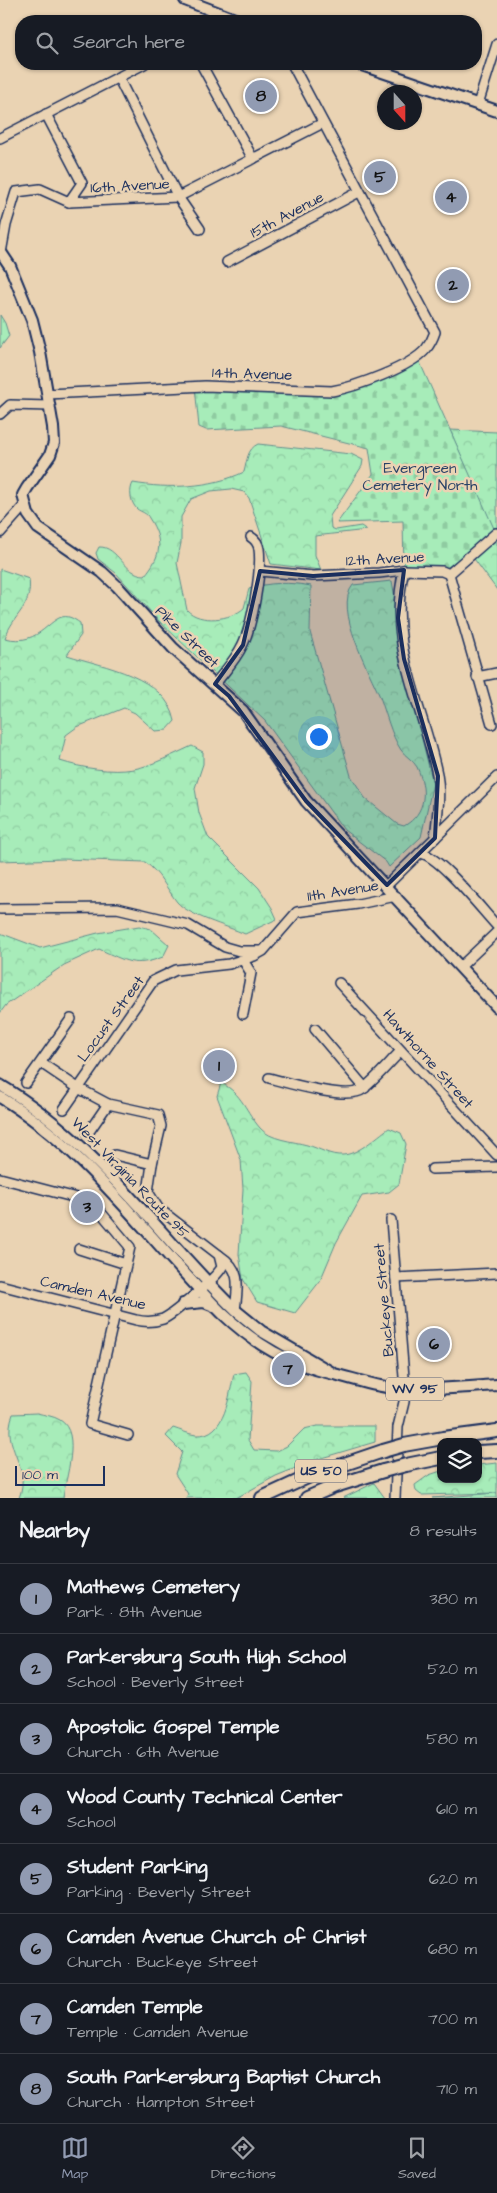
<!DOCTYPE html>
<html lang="en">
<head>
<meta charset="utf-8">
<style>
	:root { --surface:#171b24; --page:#242831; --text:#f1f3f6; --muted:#9ea1a6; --line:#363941; --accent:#919bb2 }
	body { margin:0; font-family:"Architects Daughter",sans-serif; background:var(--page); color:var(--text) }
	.controls { position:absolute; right:15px; bottom:15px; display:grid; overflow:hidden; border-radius:10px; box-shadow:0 1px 4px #0004 }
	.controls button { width:45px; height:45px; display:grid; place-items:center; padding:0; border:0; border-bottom:1px solid var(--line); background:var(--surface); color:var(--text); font:25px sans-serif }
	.compass { position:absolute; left:377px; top:85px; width:45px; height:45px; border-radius:50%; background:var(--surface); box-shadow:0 1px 4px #0004; rotate:159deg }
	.scale { position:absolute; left:15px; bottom:12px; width:90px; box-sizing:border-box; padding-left:5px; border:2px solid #1b2f5e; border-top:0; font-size:14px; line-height:18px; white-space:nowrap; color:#1b2f5e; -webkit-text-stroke:4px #ead3b3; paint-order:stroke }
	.you { position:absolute; left:318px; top:736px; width:18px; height:18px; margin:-12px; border:4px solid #fff; border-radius:50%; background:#1a73e8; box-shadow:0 0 0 8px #1a73e833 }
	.badge { display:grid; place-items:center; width:32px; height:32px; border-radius:50%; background:var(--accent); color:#111; font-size:16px; font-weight:700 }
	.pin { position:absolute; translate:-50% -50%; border:2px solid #fff; box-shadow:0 1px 5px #0006 }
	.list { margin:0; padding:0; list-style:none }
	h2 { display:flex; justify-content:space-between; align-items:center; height:65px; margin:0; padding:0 20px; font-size:21px }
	h2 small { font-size:16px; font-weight:400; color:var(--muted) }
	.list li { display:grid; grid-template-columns:32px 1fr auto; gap:15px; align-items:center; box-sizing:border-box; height:70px; padding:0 20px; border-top:1px solid var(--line) }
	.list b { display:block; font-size:19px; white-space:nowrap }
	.list p { margin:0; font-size:16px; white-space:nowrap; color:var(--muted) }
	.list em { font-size:16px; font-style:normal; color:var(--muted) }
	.icon { flex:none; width:28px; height:28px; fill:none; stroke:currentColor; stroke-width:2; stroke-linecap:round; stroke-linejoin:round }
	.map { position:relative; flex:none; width:497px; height:1498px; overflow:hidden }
	.search { position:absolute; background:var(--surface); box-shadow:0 1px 4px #0004; left:15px; right:15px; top:15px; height:55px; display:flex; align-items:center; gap:12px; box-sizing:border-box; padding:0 18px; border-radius:20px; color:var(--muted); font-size:19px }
	.sheet { height:625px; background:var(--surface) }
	nav { display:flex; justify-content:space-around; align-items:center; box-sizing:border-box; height:70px; border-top:1px solid var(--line); background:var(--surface); font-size:14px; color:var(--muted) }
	nav a { display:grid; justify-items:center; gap:2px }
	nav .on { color:var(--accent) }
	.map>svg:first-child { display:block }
	.forest { fill:url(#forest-crowns); stroke:#618e8c }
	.cemetery { fill:url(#cemetery-stones); stroke:#618e8c }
	.pitch { fill:#a7ecb9; stroke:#618e8c }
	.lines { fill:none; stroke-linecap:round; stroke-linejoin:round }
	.minor-casing { stroke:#1b2f5e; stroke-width:12 }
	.major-casing { stroke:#1b2f5e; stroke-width:14 }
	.highway-casing { stroke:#1b2f5e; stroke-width:16 }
	.minor { stroke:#ead3b3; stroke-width:9 }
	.major { stroke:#ead3b3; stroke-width:10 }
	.highway { stroke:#ead3b3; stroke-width:12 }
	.highway-bridge-casing { stroke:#1b2f5e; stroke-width:16; stroke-linecap:butt }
	.highway-bridge { stroke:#ead3b3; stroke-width:12 }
	.marked { fill:#1b2f5e; fill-opacity:0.2; stroke:#1b2f5e; stroke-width:4; stroke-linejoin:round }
	.labels { text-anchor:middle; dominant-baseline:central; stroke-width:5; stroke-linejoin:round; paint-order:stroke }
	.shield { fill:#ead3b3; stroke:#596078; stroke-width:1 }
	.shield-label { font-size:14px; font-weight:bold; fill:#1b2f5e }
	.street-label { font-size:15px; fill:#1b2f5e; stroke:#ead3b3 }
	.park-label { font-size:15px; fill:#294267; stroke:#ead3b3 }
</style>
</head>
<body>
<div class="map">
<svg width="497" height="1498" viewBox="0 0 497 1498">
	<defs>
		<pattern id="forest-crowns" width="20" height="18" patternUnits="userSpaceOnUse" patternTransform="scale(1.25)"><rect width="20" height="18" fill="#a7ecb9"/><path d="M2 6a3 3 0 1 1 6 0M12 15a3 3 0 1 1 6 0" fill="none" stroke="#8fcba1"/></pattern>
		<pattern id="cemetery-stones" width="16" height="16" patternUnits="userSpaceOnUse" patternTransform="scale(1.25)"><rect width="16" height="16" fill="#a7ecb9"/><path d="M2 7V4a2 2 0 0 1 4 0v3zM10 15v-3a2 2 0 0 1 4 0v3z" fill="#8fcba1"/></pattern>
	</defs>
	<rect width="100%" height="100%" fill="#ead3b3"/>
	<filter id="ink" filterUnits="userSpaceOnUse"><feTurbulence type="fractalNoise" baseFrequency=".02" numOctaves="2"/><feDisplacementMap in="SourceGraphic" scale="10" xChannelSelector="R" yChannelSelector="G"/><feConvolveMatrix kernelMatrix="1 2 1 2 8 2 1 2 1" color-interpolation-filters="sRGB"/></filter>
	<g filter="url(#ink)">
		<!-- forest -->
		<g class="forest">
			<path d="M0,315L5,323L9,336L0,348Z"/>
			<path d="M450,430L497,432V590L469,552L495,533Z"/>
			<path d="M258,444L351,454L363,460L362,466L330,516L331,528L336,530L361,526L367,530L315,536V555L321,570L271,564L249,498L244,492L231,489L211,491L191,499L181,517V543L177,563L187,610C200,624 231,620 244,608L249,589C268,582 291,582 311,586L310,632L351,776L365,798L397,824L404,826C427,813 427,789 417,767C413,760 405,756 401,750C391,735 386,713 380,697C370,672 333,609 353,585L392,581L415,711L433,783L421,837L389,867L386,862L344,830L265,721L159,621L116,573L98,559L96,553L99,547C118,546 124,575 145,575C161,556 164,541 149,518C147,513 141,512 137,509C130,502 129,490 133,483C168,489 211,488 244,472C247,461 247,449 258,444Z"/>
			<path d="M0,569L29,579C33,607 13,614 5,638C42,648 50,612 69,617C73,618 77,621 80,623L81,635L67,655C104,667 166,676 175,721L167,730L155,731L135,713L124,708L77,727L66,735L60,761C82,768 111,773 134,769C154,765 174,754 192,746L203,752V764L195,788L199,813L208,837L259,888L272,908L277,919L245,934C227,926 189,916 177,902C166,888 160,873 145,862L63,859L0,861Z"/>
			<path d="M139,926L151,929L169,945L163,957C134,968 126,961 99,949L64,965L6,1005L0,1013V933L40,948L98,933Z"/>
			<path d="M221,1083C242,1093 246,1112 260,1128C270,1140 293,1141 307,1145C319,1148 330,1156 343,1155C359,1154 376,1137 389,1128L401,1133L406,1144L399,1184L389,1192L362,1196L336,1243L320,1281L295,1313L257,1302L243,1279L239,1254L243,1189L241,1160L217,1096Z"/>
			<path d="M246,1372L252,1381L248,1440L254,1450L277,1451L287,1446L304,1429L317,1426H375V1442L318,1459L276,1476L236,1498H186L188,1494L175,1474L182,1452L166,1436L173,1428C180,1430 188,1434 196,1435C226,1437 229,1394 234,1374Z"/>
			<path d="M37,1413C44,1415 54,1416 60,1420C82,1433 65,1479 63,1498H19C32,1465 0,1447 13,1414Z"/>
			<path d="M497,1463V1493L421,1495L416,1491L415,1485L429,1475L441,1471V1479H478V1465Z"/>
			<path d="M374,1483L385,1498H343Z"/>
		</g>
		<!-- cemetery -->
		<path class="cemetery" d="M417,356L496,533L442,571L404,570L403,521L337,523L373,474L369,448L281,426L206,430L199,427L195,387L350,388Z"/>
		<!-- pitch -->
		<path class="pitch" d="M497,1493V1498H432Z"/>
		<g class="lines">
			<defs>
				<g id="minor">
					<path d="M215,21L223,14"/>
					<path d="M201,64L253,159"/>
					<path d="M118,77L178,197L200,229"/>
					<path d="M478,104L497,44"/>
					<path d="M46,114L82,183L69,202"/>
					<path d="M0,138L144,64"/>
					<path d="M1,253L6,225L16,192L40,189L69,202L178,197L323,123"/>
					<path d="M227,262L359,192"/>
					<path d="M48,394L205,386L332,391C355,387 411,367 426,349C430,344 433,338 435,332L292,64"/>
					<path d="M0,414L10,405L50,406"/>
					<path d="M0,533L24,506"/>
					<path d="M404,570C386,644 423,704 437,774C441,795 437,818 435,838"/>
					<path d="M260,571L313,576L379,573L404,570L442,571L449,574L496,533"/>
					<path d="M449,574L492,724"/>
					<path d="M477,677L497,673"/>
					<path d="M215,684C224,672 236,659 242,646C252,627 262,570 259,549C258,543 256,540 251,537"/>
					<path d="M420,853C439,855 482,910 497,926"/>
					<path d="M387,885L497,777"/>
					<path d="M0,909L117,908L188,925L225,947L239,951H261"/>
					<path d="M460,967L497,932"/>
					<path d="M339,983L497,1155"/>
					<path d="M243,1014L251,973L243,960"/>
					<path d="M315,1029L365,1088"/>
					<path d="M269,1078C288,1083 349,1101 363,1089C377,1078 389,1063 401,1051"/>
					<path d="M26,1083L71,1019"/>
					<path d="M64,1109L153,981L176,970L229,964L254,956L263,951L297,912L358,904L396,896"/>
					<path d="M88,1133L108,1104"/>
					<path d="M115,1155L152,1164"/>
					<path d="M432,1169L497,1167"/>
					<path d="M0,1178L92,1202L130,1247L90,1424L128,1435"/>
					<path d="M391,1220L405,1389L404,1402L398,1427L395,1498"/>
					<path d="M79,1249L126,1264"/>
					<path d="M219,1255C242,1270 238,1285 235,1310"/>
					<path d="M396,1278L497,1273"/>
					<path d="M0,1285L136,1320C145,1322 154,1322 163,1319C174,1314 217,1277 222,1267L219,1255L158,1208L148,1192L152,1164L161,1126L158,1115L108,1104L78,1088L41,1063"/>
				</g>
				<g id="major">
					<path d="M185,0L240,21"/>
					<path d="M359,64L497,111"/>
					<path d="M0,251L10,266L32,320L40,352L53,427L54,443L50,455L27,488L23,495L28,514L38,528L102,572L117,586L173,648L243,711L306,801L497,1007"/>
					<path d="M0,1085C95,1141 157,1234 235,1310L261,1331L331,1372"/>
					<path d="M0,1097C89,1151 149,1240 222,1313C256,1345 288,1364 334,1374C358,1380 380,1388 405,1389C436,1390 467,1387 497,1385"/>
					<path d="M183,1304L204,1302L214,1306"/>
				</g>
				<g id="highway">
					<path d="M404,1445L443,1438L497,1431"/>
					<path d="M478,1452L497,1451"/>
					<path d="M406,1465L441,1458"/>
					<path d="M262,1498L312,1475L383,1451"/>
					<path d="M307,1498L335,1486L383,1471"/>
				</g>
			</defs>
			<!-- minor casing -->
			<use href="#minor" class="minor-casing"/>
			<!-- major casing -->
			<use href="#major" class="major-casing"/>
			<!-- highway casing -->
			<use href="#highway" class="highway-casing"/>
			<!-- minor -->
			<use href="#minor" class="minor"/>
			<!-- major -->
			<use href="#major" class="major"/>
			<!-- highway -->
			<use href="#highway" class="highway"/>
			<defs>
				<g id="highway-bridge">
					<path d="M383,1451L404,1445"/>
					<path d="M383,1471L406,1465"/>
				</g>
			</defs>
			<!-- highway-bridge casing -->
			<use href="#highway-bridge" class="highway-bridge-casing"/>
			<!-- highway-bridge -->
			<use href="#highway-bridge" class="highway-bridge"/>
		</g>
	</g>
	<!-- marked area -->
	<path class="marked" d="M404,570L398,618L404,659L438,776L435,838L387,885L306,801L229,696L215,684L243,645L260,571L313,576Z"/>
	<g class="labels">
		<!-- shield labels -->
		<g class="shield">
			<rect x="386" y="1377.5" width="58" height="23" rx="4"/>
			<rect x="295" y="1459.5" width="52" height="23" rx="4"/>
		</g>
		<g class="shield-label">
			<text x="415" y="1389">WV 95</text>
			<text x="321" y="1471">US 50</text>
		</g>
		<!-- street labels -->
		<g class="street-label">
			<text transform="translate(130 186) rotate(-3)">16th Avenue</text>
			<text transform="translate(287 215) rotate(-28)">15th Avenue</text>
			<text transform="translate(252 374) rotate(2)">14th Avenue</text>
			<text transform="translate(385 559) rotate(-3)">12th Avenue</text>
			<text transform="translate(187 637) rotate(44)">Pike Street</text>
			<text transform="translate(343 891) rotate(-9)">11th Avenue</text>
			<text transform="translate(111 1019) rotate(-54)">Locust Street</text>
			<text transform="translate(428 1059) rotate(48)">Hawthorne Street</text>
			<text transform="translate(130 1178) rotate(46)">West Virginia Route 95</text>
			<text transform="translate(93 1293) rotate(13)">Camden Avenue</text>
			<text transform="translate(384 1300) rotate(-95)">Buckeye Street</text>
		</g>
		<!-- park labels -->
		<g class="park-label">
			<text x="420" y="468">Evergreen<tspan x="420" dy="17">Cemetery North</tspan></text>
		</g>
	</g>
</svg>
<div class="controls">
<button><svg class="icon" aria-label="layers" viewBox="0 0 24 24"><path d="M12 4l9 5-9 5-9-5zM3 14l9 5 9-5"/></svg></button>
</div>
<svg class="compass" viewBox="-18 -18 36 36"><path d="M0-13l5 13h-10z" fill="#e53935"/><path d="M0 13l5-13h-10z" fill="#9ea1a6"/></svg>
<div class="scale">100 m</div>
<div class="you"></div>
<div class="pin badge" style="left:219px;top:1066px">1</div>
<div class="pin badge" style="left:453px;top:285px">2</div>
<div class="pin badge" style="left:87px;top:1207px">3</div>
<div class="pin badge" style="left:451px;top:197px">4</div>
<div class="pin badge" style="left:380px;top:177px">5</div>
<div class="pin badge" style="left:434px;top:1344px">6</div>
<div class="pin badge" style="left:288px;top:1369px">7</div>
<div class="pin badge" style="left:261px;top:96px">8</div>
<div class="search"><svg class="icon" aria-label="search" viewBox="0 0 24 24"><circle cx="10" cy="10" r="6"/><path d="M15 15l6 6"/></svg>Search here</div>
</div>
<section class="sheet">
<h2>Nearby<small>8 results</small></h2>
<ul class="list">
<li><span class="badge">1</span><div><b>Mathews Cemetery</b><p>Park · 8th Avenue</p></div><em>380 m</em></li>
<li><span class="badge">2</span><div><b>Parkersburg South High School</b><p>School · Beverly Street</p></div><em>520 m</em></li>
<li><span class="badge">3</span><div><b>Apostolic Gospel Temple</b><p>Church · 6th Avenue</p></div><em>580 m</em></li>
<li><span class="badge">4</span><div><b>Wood County Technical Center</b><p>School</p></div><em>610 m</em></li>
<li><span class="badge">5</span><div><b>Student Parking</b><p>Parking · Beverly Street</p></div><em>620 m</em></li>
<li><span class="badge">6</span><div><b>Camden Avenue Church of Christ</b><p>Church · Buckeye Street</p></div><em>680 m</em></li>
<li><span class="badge">7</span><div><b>Camden Temple</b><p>Temple · Camden Avenue</p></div><em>700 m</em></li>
<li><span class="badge">8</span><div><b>South Parkersburg Baptist Church</b><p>Church · Hampton Street</p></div><em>710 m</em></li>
</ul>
</section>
<nav>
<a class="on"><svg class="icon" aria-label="map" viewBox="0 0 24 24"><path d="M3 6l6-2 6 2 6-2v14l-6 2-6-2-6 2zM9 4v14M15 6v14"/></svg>Map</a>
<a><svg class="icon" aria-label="directions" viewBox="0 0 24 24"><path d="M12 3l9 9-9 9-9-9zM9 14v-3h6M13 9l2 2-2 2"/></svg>Directions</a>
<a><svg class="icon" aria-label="saved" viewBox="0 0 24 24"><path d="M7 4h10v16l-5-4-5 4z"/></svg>Saved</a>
</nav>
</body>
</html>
